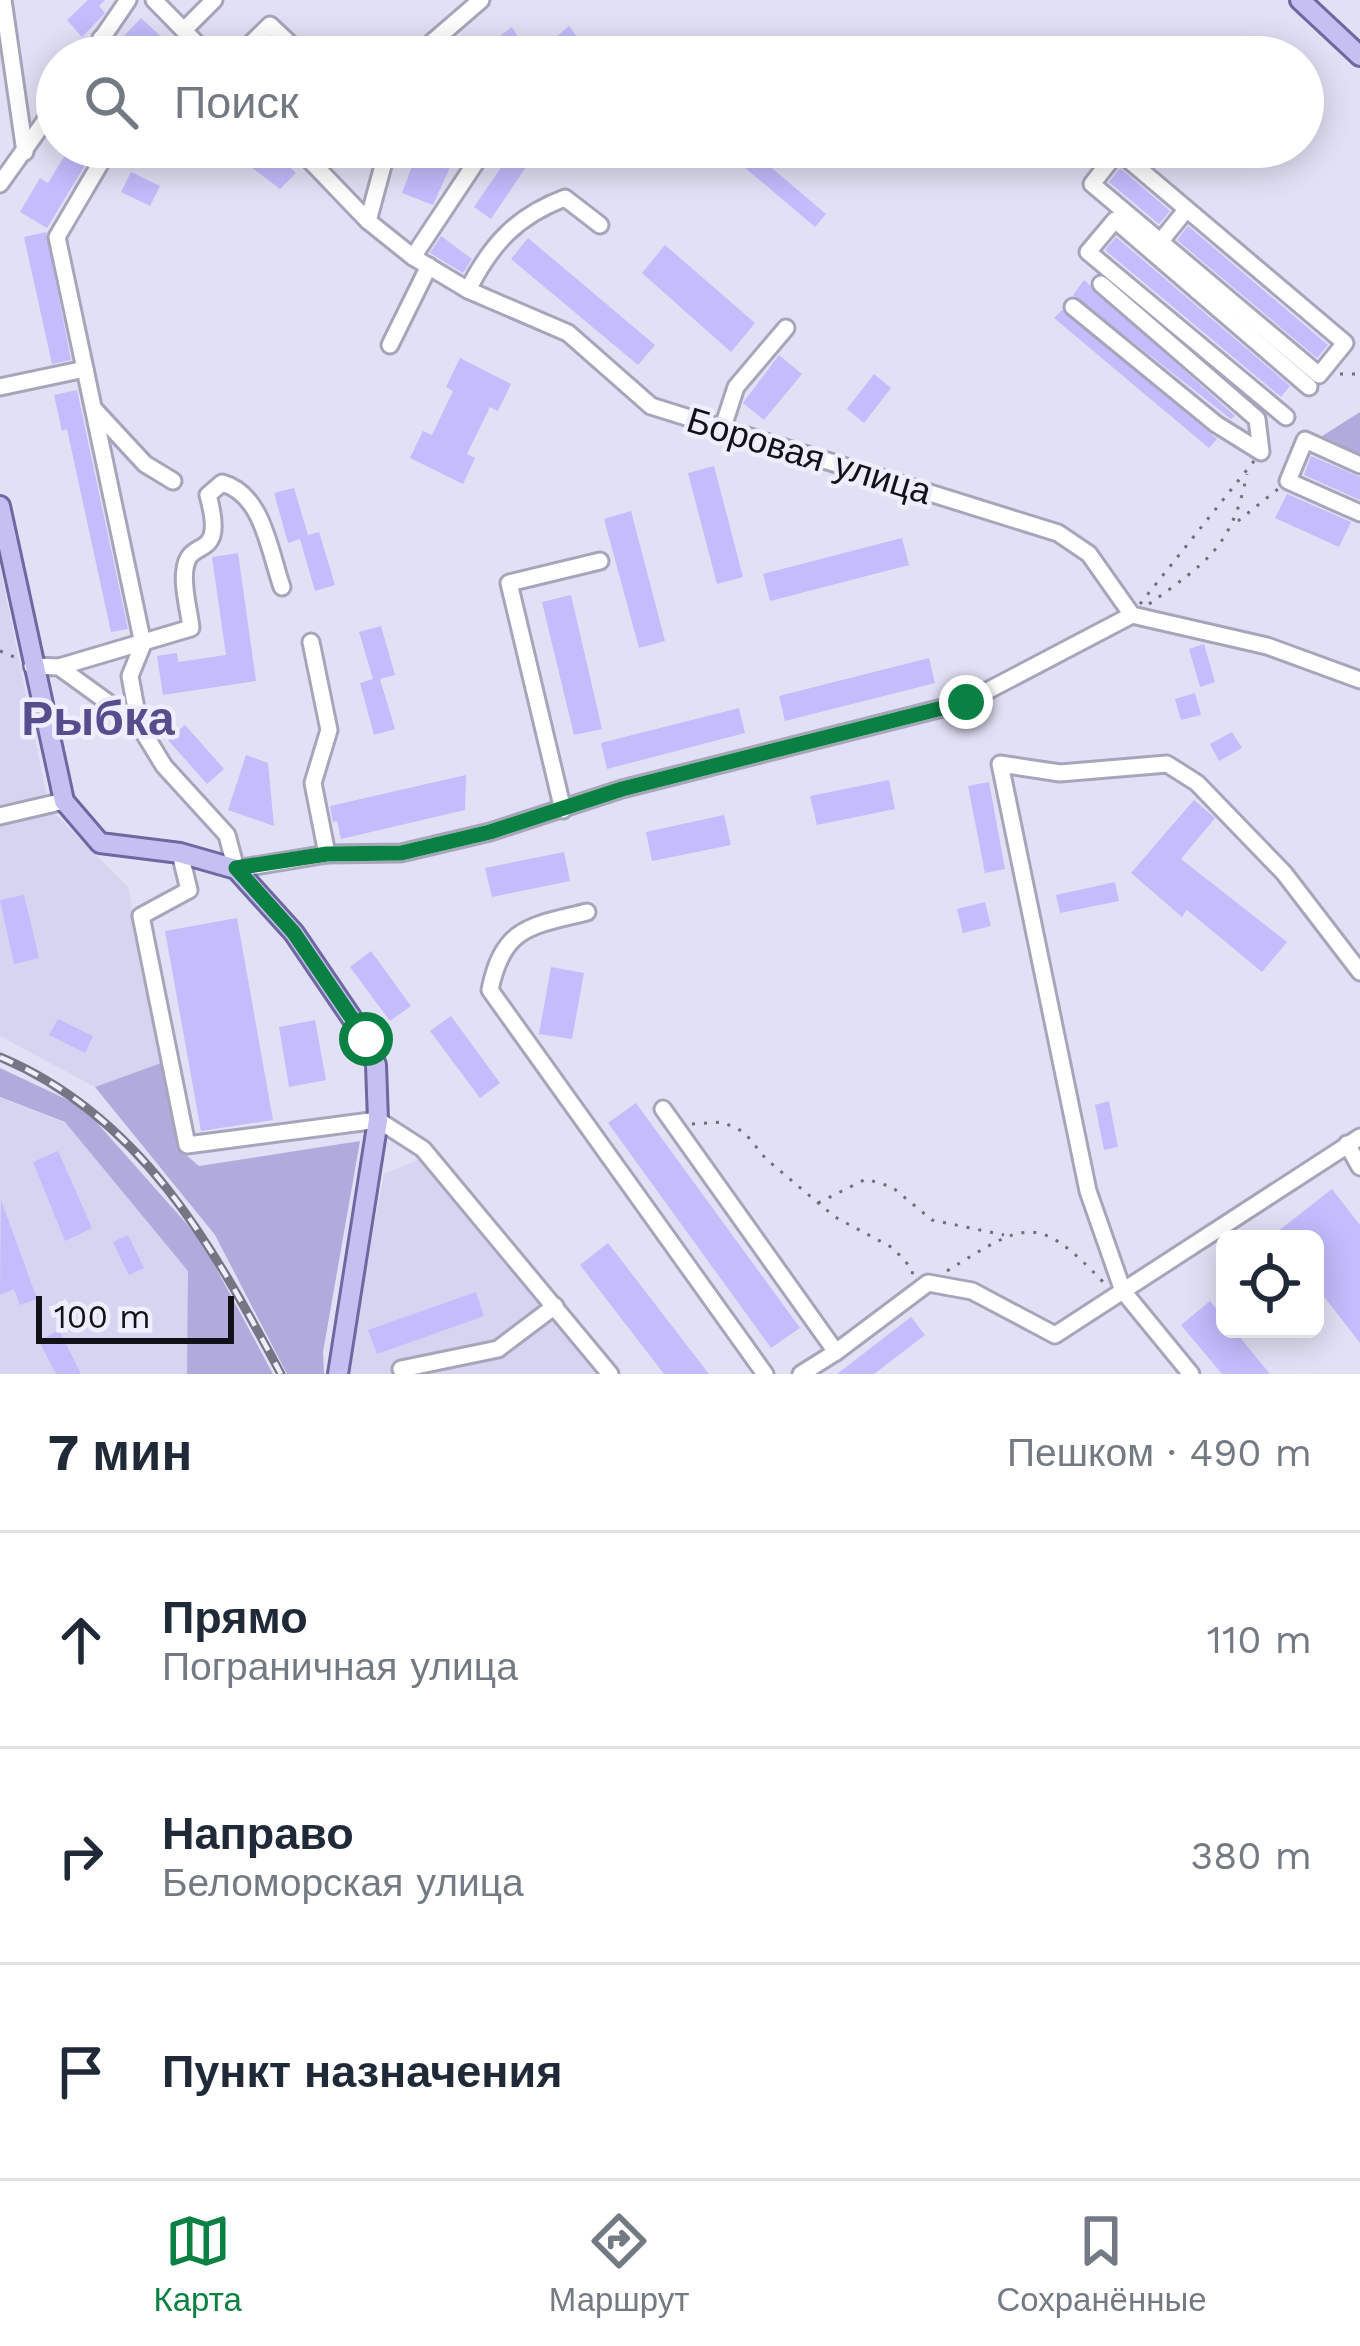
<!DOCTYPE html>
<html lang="ru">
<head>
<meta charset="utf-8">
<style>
	:root { --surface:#fff; --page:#f2f2f3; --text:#1f2937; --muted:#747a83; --line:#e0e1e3; --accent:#0b8043 }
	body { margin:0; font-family:"Work Sans",sans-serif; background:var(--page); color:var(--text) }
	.controls { position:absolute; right:36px; bottom:36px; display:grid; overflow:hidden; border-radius:18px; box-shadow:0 6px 30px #0003 }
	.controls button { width:108px; height:108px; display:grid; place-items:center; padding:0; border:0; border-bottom:3px solid var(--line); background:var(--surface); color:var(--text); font:60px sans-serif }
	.scale { position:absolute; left:36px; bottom:30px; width:198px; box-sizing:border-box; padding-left:12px; border:6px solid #121118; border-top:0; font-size:33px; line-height:42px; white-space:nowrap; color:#121118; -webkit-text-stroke:9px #efeeff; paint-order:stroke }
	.stop { position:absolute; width:36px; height:36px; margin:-27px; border:9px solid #0b8043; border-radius:50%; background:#fff }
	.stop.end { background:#0b8043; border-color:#fff; box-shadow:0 3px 12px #0008 }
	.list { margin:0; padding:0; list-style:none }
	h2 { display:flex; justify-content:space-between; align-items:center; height:156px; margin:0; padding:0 48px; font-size:51px }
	h2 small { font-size:39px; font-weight:400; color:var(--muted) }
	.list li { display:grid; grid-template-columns:78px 1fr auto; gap:36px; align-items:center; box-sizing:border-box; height:216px; padding:0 48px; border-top:3px solid var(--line) }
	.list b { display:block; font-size:45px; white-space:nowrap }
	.list p { margin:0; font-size:39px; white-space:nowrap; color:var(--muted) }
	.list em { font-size:39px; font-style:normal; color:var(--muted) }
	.icon { flex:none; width:66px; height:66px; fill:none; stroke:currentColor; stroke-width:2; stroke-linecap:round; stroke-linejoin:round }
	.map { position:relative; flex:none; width:1360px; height:1374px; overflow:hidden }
	.search { position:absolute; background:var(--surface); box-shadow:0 6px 30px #0003; left:36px; right:36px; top:36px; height:132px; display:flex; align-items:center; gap:30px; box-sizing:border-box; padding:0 42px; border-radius:66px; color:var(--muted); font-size:45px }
	.sheet { height:804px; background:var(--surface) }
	nav { display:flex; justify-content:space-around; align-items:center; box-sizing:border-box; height:168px; border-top:3px solid var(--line); background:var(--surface); font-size:33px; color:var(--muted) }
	nav a { display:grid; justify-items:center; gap:6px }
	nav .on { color:var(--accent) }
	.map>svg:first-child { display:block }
	.built { fill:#d6d4f0 }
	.green { fill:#b0abdc }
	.building { fill:#c3bcfd }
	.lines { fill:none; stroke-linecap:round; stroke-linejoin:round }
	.minor-casing { stroke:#a7a5b9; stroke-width:21 }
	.major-casing { stroke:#6e67a0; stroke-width:24 }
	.path { stroke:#706e7c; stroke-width:3; stroke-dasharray:3 9; stroke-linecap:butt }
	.minor { stroke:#fff; stroke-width:15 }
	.major { stroke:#c6bff2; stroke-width:18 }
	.rail-casing { stroke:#767583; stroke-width:9 }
	.rail { stroke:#efeeff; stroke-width:4.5; stroke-dasharray:14; stroke-linecap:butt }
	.route { stroke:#0b8043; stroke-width:15 }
	.labels { text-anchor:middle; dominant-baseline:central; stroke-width:9; stroke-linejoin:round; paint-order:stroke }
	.street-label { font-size:36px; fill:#121118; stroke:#efeeff }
	.district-label { font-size:48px; font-weight:bold; fill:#574d8c; stroke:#efeeff }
</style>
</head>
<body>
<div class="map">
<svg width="1360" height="1374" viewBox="0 0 1360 1374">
	<rect width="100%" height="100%" fill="#e2e0f5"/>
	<!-- built -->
	<g class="built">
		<path d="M0,567L49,808L128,887L164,1062L95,1087L0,1036Z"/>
		<path d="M0,1098L68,1124L189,1271L187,1374H0Z"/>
		<path d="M418,1160L599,1374H346L384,1174Z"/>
	</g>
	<!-- green -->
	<g class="green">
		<path d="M1360,411V456L1319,438L1360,412Z"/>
		<path d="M164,1062L185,1154L199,1166L360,1141L323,1352L324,1374H287L215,1235L95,1087Z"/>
		<path d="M0,1068L83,1107L201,1240L273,1374H187L188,1271L65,1122L0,1097Z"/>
	</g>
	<!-- building -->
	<g class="building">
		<path d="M88,0H105L99,6L105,13L82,37L67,20Z"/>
		<path d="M141,18L167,42L153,57H143L123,37Z"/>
		<path d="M569,26L592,57H569L555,38Z"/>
		<path d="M512,27L530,57H472Z"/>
		<path d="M70,147H96L47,228L20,212L40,178L48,183Z"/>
		<path d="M238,147H269L296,173L280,189L242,160L247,156Z"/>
		<path d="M419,147H459L433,205L402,193Z"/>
		<path d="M515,147L534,155L491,219L474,207Z"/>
		<path d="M736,147H747L826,214L815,227L730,155Z"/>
		<path d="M1120,168L1170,211L1159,224L1109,182Z"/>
		<path d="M131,172L160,186L150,206L121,192Z"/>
		<path d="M1188,226L1328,345L1317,358L1177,240Z"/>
		<path d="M46,232L71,360L52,364L24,237Z"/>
		<path d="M441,236L472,259L463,273L430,253Z"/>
		<path d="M1116,237L1290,386L1281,397L1105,250Z"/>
		<path d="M528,238L655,345L638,365L511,259Z"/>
		<path d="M665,245L755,323L731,352L642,273Z"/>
		<path d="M1084,280L1235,416L1231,419L1073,295Z"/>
		<path d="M1062,310L1217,439L1209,448L1054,318Z"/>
		<path d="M779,355L802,374L764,420L743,403Z"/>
		<path d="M460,358L511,384L498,411L490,407L467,454L475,458L463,484L410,458L423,431L432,435L453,391L446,387Z"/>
		<path d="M874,374L891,388L864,423L847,409Z"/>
		<path d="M77,390L128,629L111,632L67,429L62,431L54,395Z"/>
		<path d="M1311,456L1360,477V500L1304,475Z"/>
		<path d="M714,466L743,577L717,584L688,473Z"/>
		<path d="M294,488L308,535L319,532L335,585L315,591L300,539L288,543L274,493Z"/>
		<path d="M1287,494L1351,522L1339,547L1275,518Z"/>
		<path d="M631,511L665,641L639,648L604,519Z"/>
		<path d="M902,538L909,565L770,601L763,574Z"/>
		<path d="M238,553L256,681L163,695L157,656L177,653L178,662L226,655L212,557Z"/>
		<path d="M571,595L602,729L574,735L542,602Z"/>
		<path d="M381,626L395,675L380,679L395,729L374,735L360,683L373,679L359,632Z"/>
		<path d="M1204,644L1215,682L1200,687L1189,649Z"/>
		<path d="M929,658L935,683L785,721L779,696Z"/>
		<path d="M1195,693L1201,715L1181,720L1175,699Z"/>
		<path d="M739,708L745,733L607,769L601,743Z"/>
		<path d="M185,725L224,769L207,784L168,740Z"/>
		<path d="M1232,732L1242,748L1219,761L1210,744Z"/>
		<path d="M246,755L268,763L274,826L228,810Z"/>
		<path d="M466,775L465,810L341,839L337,821L333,822L330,806Z"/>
		<path d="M889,780L895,809L817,825L810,796Z"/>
		<path d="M989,782L1005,869L985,873L968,786Z"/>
		<path d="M1194,800L1215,818L1181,859L1287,942L1262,972L1187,910L1182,917L1131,873Z"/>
		<path d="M724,815L731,845L652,861L646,832Z"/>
		<path d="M564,852L570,881L492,897L485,868Z"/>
		<path d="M1115,882L1119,901L1060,913L1056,895Z"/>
		<path d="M24,895L39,958L14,964L0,900Z"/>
		<path d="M985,902L991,926L963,933L957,909Z"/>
		<path d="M237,918L273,1120L201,1131L165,931Z"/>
		<path d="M371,951L411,1006L390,1021L350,967Z"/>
		<path d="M551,967L584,973L572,1039L539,1034Z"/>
		<path d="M451,1016L500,1083L480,1098L430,1031Z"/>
		<path d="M58,1019L93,1036L85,1053L49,1035Z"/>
		<path d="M315,1020L326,1080L289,1087L279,1027Z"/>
		<path d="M1109,1101L1118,1147L1104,1150L1095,1105Z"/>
		<path d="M636,1103L800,1328L771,1348L608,1123Z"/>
		<path d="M58,1151L92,1228L65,1241L33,1162Z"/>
		<path d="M1332,1189L1360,1225V1343L1315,1285V1239H1268Z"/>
		<path d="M1,1200L37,1299L20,1305L14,1289L0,1295Z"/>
		<path d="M128,1235L144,1268L129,1275L113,1242Z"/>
		<path d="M608,1243L709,1374H664L580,1265Z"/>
		<path d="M476,1292L484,1316L377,1354L368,1330Z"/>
		<path d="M1210,1301L1225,1320V1329H1233L1270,1374H1222L1181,1325Z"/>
		<path d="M911,1317L925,1335L874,1374H837Z"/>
		<path d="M59,1330L81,1374H56L39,1341Z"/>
	</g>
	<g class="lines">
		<defs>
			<g id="minor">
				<path d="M3,0L25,152"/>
				<path d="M154,0L210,57"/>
				<path d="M184,30L214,0"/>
				<path d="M101,38L119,57"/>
				<path d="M89,57L128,0"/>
				<path d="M237,57L270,25L304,57"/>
				<path d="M415,57L481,0"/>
				<path d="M297,147L368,221L413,257L468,290L568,333L651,406L1058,533L1089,554L1132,615L1267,646L1360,680"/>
				<path d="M1118,151L1345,343L1319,375L1092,184Z"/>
				<path d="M0,184L57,104"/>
				<path d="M368,221L388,147"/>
				<path d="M1160,242L1186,210"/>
				<path d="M413,257L486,147"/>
				<path d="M468,290C491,244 517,216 565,198L600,225"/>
				<path d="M1073,307L1216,424L1261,452L1257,419L1101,284"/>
				<path d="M390,345L429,266"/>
				<path d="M85,369L57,237L110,147"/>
				<path d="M0,387L85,369L143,644L130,676L139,725"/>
				<path d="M95,410L145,464L173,481"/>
				<path d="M1286,417L1088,252L1115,220L1309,387"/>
				<path d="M722,430L736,387L786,328"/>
				<path d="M1360,465L1305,440L1288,481L1360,513"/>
				<path d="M311,642L329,730L313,783L327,854"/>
				<path d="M32,666L59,667L139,725L164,766L227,835L236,869L327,854L401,853L490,832L622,789L966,702L1132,615"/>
				<path d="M59,667L191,628C189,610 182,586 185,569C189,535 227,564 208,495L222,483C263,494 269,550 282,587"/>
				<path d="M563,810L509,583L600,561"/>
				<path d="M0,816L64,801"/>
				<path d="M180,853L189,890L141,916L187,1145L378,1120L423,1149L610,1374"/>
				<path d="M587,912C531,926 503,926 490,990L765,1374"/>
				<path d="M663,1109L836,1352L801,1374"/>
				<path d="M1347,1144L1360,1167"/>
				<path d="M836,1352L928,1283L972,1291L1055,1335L1360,1137"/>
				<path d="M401,1369L498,1349L555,1306"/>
				<path d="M1191,1374L1123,1291L1088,1191L1000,764L1060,773L1167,764L1197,783L1284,873L1360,972"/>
			</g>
			<g id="major">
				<path d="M1300,0L1360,56"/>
				<path d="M0,506L64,801L100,843L180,853L236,869L294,933L366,1039L376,1065L378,1120L338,1374"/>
			</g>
		</defs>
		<!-- minor casing -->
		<use href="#minor" class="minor-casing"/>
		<!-- major casing -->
		<use href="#major" class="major-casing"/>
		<!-- path -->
		<g class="path">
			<path d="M1340,374H1360"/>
			<path d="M1238,521L1278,489"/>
			<path d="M1140,604L1254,461"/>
			<path d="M1149,604C1207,562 1232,547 1247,474"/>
			<path d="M0,651L14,657"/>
			<path d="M692,1124L722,1122L744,1132L766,1159L835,1217L893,1248L913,1270L911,1279"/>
			<path d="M818,1203L866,1179L892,1187L932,1220L1004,1235"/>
			<path d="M947,1271C1026,1222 1037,1212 1105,1284"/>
		</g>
		<!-- minor -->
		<use href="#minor" class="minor"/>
		<!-- major -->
		<use href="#major" class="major"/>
		<defs>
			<path id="rail" d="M0,1057C141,1116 212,1245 281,1374"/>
		</defs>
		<!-- rail casing -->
		<use href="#rail" class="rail-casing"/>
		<!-- rail -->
		<use href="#rail" class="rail"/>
	</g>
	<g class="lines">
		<!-- route -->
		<path class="route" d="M366,1039L294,933L236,868L327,854L401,853L490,832L622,789L966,702"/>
	</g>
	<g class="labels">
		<!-- street labels -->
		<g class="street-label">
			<text transform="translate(809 456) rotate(17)">Боровая улица</text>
		</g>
		<!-- district labels -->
		<g class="district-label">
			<text x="98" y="718">Рыбка</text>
		</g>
	</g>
</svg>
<div class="controls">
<button><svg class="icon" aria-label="locate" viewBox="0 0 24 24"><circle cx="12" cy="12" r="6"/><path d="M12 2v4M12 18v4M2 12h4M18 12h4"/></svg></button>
</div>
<div class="scale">100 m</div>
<div class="stop" style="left:366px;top:1039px"></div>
<div class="stop end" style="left:966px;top:702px"></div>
<div class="search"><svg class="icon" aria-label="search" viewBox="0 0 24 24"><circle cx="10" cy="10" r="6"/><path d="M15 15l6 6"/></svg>Поиск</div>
</div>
<section class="sheet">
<h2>7 мин<small>Пешком · 490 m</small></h2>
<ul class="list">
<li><svg class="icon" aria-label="ahead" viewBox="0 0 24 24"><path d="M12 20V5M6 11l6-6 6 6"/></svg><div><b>Прямо</b><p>Пограничная улица</p></div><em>110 m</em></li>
<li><svg class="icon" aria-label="right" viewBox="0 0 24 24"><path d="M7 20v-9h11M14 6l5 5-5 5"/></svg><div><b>Направо</b><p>Беломорская улица</p></div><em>380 m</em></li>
<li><svg class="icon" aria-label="arrive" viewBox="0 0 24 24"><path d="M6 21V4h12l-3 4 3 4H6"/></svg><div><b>Пункт назначения</b></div></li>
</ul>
</section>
<nav>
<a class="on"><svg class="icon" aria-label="map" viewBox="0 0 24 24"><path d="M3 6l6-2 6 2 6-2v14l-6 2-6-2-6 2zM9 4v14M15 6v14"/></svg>Карта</a>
<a><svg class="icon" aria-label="directions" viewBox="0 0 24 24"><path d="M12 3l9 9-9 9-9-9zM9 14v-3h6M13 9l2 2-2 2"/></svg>Маршрут</a>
<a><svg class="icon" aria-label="saved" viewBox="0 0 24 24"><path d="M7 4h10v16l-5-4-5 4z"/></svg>Сохранённые</a>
</nav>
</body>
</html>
